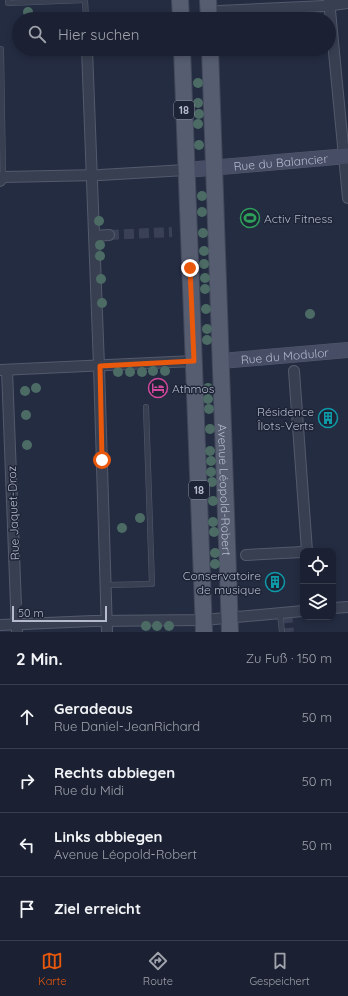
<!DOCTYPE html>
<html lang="de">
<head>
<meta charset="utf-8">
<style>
	:root { --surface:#1b2132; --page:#282e3e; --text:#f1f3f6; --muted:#a0a3ac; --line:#393e4d; --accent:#ea580c }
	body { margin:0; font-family:Quicksand,sans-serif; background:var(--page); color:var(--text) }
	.controls { position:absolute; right:12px; bottom:12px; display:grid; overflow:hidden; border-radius:8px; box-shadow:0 2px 6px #0003 }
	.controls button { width:36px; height:36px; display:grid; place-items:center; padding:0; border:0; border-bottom:1px solid var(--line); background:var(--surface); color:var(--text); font:20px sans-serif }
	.scale { position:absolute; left:12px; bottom:10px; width:95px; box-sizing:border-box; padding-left:4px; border:2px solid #b5bacc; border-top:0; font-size:11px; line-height:14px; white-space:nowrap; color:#b5bacc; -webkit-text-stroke:3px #1d2436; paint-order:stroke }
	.stop { position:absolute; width:12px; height:12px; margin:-9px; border:3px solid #ea580c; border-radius:50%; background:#fff }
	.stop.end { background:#ea580c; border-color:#fff; box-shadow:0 1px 4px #0008 }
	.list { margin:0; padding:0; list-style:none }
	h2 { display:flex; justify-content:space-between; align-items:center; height:52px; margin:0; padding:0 16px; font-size:17px }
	h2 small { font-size:13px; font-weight:400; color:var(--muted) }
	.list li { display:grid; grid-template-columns:26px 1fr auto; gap:12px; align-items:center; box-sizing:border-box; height:64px; padding:0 16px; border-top:1px solid var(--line) }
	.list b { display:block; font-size:15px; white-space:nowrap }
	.list p { margin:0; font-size:13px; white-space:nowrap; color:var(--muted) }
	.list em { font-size:13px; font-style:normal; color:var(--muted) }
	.icon { flex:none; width:22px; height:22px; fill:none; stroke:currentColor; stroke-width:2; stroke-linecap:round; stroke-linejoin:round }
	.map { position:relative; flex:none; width:348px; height:632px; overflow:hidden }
	.search { position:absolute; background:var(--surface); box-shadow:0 2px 6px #0003; left:12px; right:12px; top:12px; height:44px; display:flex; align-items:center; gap:10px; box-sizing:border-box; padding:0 14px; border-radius:22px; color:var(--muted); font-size:15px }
	.sheet { height:308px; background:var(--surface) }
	nav { display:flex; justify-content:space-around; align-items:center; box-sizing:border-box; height:56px; border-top:1px solid var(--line); background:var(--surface); font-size:11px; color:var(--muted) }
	nav a { display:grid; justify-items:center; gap:2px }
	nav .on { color:var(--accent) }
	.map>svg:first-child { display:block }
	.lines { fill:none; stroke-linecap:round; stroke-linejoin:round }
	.street-tunnel { stroke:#3a4157; stroke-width:10; stroke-dasharray:10 5; stroke-linecap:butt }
	.lane-casing { stroke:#535a6c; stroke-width:6 }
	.street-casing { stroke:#535a6c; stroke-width:12 }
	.secondary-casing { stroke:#535a6c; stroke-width:16 }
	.primary-casing { stroke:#42485a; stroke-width:18 }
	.lane { stroke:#383f51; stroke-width:5 }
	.street { stroke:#383f51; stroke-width:10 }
	.secondary { stroke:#464d64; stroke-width:15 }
	.primary { stroke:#565d71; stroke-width:16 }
	.tree { fill:#4b6b64 }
	.route { stroke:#ea580c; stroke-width:5 }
	.labels { text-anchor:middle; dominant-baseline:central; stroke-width:3; stroke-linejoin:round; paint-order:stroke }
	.shield { fill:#1d2436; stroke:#878d9f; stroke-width:1 }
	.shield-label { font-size:11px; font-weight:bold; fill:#b5bacc }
	.street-label { font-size:12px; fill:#b5bacc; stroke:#1d2436 }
	.poi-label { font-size:12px; fill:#b5bacc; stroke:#1d2436; text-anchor:start }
</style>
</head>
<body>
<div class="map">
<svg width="348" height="632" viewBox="0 0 348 632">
	<rect width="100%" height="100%" fill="#242c42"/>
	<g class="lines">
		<!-- street-tunnel -->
		<g class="street-tunnel">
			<path d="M109,235L172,232"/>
			<path d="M287,613L289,632"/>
		</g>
		<defs>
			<g id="lane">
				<path d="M8,0V3L85,0"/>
				<path d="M85,0L86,19"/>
				<path d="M1,49L3,177"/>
				<path d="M106,585L152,584L146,407"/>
				<path d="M280,613L282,632"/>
			</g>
			<g id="street">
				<path d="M329,0L348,198"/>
				<path d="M333,5L348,3"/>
				<path d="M219,11L325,6"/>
				<path d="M87,49L99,366L107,632"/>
				<path d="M0,181L3,177L100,175L186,170"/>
				<path d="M95,236L109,235"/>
				<path d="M0,370L194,361"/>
				<path d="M7,370L17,632"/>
				<path d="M294,371L307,551"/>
				<path d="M246,555L303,552"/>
				<path d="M333,608L348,607"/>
				<path d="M0,625L93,621L204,620L303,611"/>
			</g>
			<g id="secondary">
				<path id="s1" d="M186,170L348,156"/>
				<path id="s2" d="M221,361L348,350"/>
			</g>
			<g id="primary">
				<path d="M180,0L181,19"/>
				<path d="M208,0L209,19"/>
				<path d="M182,49L204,632"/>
				<path id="s3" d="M210,49L230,632"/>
			</g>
		</defs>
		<!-- lane casing -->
		<use href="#lane" class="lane-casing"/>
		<!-- street casing -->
		<use href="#street" class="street-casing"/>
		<!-- secondary casing -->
		<use href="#secondary" class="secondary-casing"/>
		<!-- primary casing -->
		<use href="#primary" class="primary-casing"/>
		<!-- lane -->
		<use href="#lane" class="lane"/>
		<!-- street -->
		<use href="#street" class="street"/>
		<!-- secondary -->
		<use href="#secondary" class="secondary"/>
		<!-- primary -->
		<use href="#primary" class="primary"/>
	</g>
	<!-- trees -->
	<g class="tree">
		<circle cx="28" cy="12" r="5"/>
		<circle cx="198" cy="83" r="5"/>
		<circle cx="198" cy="103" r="5"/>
		<circle cx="199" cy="114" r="5"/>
		<circle cx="198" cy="124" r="5"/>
		<circle cx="199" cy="145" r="5"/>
		<circle cx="202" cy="196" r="5"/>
		<circle cx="202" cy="212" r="5"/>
		<circle cx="99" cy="221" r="5"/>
		<circle cx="203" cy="233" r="5"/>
		<circle cx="100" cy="245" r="5"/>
		<circle cx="204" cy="251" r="5"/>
		<circle cx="100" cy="256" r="5"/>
		<circle cx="204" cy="264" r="5"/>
		<circle cx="205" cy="278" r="5"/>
		<circle cx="101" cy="279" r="5"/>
		<circle cx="205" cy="289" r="5"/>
		<circle cx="102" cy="303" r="5"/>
		<circle cx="206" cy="309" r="5"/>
		<circle cx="310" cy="314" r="5"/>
		<circle cx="207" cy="329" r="5"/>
		<circle cx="207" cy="340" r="5"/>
		<circle cx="153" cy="371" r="5"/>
		<circle cx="165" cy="371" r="5"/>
		<circle cx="118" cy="372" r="5"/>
		<circle cx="130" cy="372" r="5"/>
		<circle cx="142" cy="372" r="5"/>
		<circle cx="36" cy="388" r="5"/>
		<circle cx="208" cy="388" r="5"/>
		<circle cx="25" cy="391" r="5"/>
		<circle cx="208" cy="399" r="5"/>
		<circle cx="209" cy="409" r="5"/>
		<circle cx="26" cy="415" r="5"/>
		<circle cx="210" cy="429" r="5"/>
		<circle cx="27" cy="445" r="5"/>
		<circle cx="210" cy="451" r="5"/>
		<circle cx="211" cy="461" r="5"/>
		<circle cx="211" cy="472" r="5"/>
		<circle cx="212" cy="482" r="5"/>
		<circle cx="213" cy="501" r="5"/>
		<circle cx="140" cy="518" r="5"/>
		<circle cx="213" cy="522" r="5"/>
		<circle cx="122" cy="528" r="5"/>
		<circle cx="214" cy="532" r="5"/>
		<circle cx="215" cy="553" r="5"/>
		<circle cx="215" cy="564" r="5"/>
		<circle cx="146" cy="626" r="5"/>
		<circle cx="157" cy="626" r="5"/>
		<circle cx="169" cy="626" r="5"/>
	</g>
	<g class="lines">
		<!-- route -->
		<path class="route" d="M102,460L100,366L194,361L190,268"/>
	</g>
	<!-- icons -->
	<defs>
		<symbol id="stadium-ring" viewBox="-11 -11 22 22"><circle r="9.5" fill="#1d2436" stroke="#2e9e5b" stroke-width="1.5"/><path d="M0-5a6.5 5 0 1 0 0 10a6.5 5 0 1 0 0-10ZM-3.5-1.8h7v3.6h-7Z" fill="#2e9e5b"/></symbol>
		<symbol id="hotel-ring" viewBox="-11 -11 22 22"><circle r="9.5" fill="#1d2436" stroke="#d1479c" stroke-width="1.5"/><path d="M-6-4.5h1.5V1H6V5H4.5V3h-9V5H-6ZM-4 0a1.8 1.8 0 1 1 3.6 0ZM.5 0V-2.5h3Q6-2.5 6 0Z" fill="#d1479c"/></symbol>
		<symbol id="building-ring" viewBox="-11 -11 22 22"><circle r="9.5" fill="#1d2436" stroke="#0f9aa8" stroke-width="1.5"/><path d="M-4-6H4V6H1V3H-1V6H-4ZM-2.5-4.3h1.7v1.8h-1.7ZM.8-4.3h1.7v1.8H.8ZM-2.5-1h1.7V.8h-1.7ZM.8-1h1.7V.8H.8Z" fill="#0f9aa8"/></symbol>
	</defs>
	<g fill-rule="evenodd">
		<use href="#stadium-ring" x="239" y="207" width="22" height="22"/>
		<use href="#hotel-ring" x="147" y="377" width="22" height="22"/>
		<use href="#building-ring" x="317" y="407" width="22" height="22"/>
		<use href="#building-ring" x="264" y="571" width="22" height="22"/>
	</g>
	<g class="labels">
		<!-- shield labels -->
		<g class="shield">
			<rect x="174" y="101" width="20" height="18" rx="3"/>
			<rect x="189" y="481" width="20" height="18" rx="3"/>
		</g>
		<g class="shield-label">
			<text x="184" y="110">18</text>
			<text x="199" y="490">18</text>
		</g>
		<!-- street labels -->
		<g class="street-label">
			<text stroke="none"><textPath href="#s1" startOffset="95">Rue du Balancier</textPath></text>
			<text stroke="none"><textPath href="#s2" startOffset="64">Rue du Modulor</textPath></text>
			<text stroke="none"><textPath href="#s3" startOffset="441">Avenue Léopold-Robert</textPath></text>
			<text transform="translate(13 513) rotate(-92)">Rue Jaquet-Droz</text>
		</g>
		<!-- poi labels -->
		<g class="poi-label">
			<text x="264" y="218">Activ Fitness</text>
			<text x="172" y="388">Athmos</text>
			<text x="314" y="411" text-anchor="end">Résidence<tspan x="314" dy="14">Îlots-Verts</tspan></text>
			<text x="261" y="575" text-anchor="end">Conservatoire<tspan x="261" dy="14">de musique</tspan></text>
		</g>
	</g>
</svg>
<div class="controls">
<button><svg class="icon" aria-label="locate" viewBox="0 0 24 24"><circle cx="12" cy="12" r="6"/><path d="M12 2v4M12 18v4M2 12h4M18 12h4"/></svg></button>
<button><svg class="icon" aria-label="layers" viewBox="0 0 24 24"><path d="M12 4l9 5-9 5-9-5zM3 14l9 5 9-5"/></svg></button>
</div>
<div class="scale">50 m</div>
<div class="stop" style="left:102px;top:460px"></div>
<div class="stop end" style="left:190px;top:268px"></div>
<div class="search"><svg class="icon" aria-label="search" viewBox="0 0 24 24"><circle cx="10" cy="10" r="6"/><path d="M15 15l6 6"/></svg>Hier suchen</div>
</div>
<section class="sheet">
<h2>2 Min.<small>Zu Fuß · 150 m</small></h2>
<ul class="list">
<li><svg class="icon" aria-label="ahead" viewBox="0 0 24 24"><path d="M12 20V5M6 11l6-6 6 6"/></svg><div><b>Geradeaus</b><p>Rue Daniel-JeanRichard</p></div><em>50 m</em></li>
<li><svg class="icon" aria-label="right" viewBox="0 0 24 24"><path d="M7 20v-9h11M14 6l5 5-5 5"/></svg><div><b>Rechts abbiegen</b><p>Rue du Midi</p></div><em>50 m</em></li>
<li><svg class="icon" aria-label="left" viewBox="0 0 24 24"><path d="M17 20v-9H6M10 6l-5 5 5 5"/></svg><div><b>Links abbiegen</b><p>Avenue Léopold-Robert</p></div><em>50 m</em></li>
<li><svg class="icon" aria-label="arrive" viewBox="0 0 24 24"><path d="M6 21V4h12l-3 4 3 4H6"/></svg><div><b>Ziel erreicht</b></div></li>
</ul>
</section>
<nav>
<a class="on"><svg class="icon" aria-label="map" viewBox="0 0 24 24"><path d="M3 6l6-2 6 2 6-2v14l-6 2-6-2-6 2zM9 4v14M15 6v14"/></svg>Karte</a>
<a><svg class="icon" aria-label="directions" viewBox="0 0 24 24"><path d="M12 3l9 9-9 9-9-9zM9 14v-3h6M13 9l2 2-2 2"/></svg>Route</a>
<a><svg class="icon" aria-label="saved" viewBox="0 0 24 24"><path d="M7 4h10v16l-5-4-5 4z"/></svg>Gespeichert</a>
</nav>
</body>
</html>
